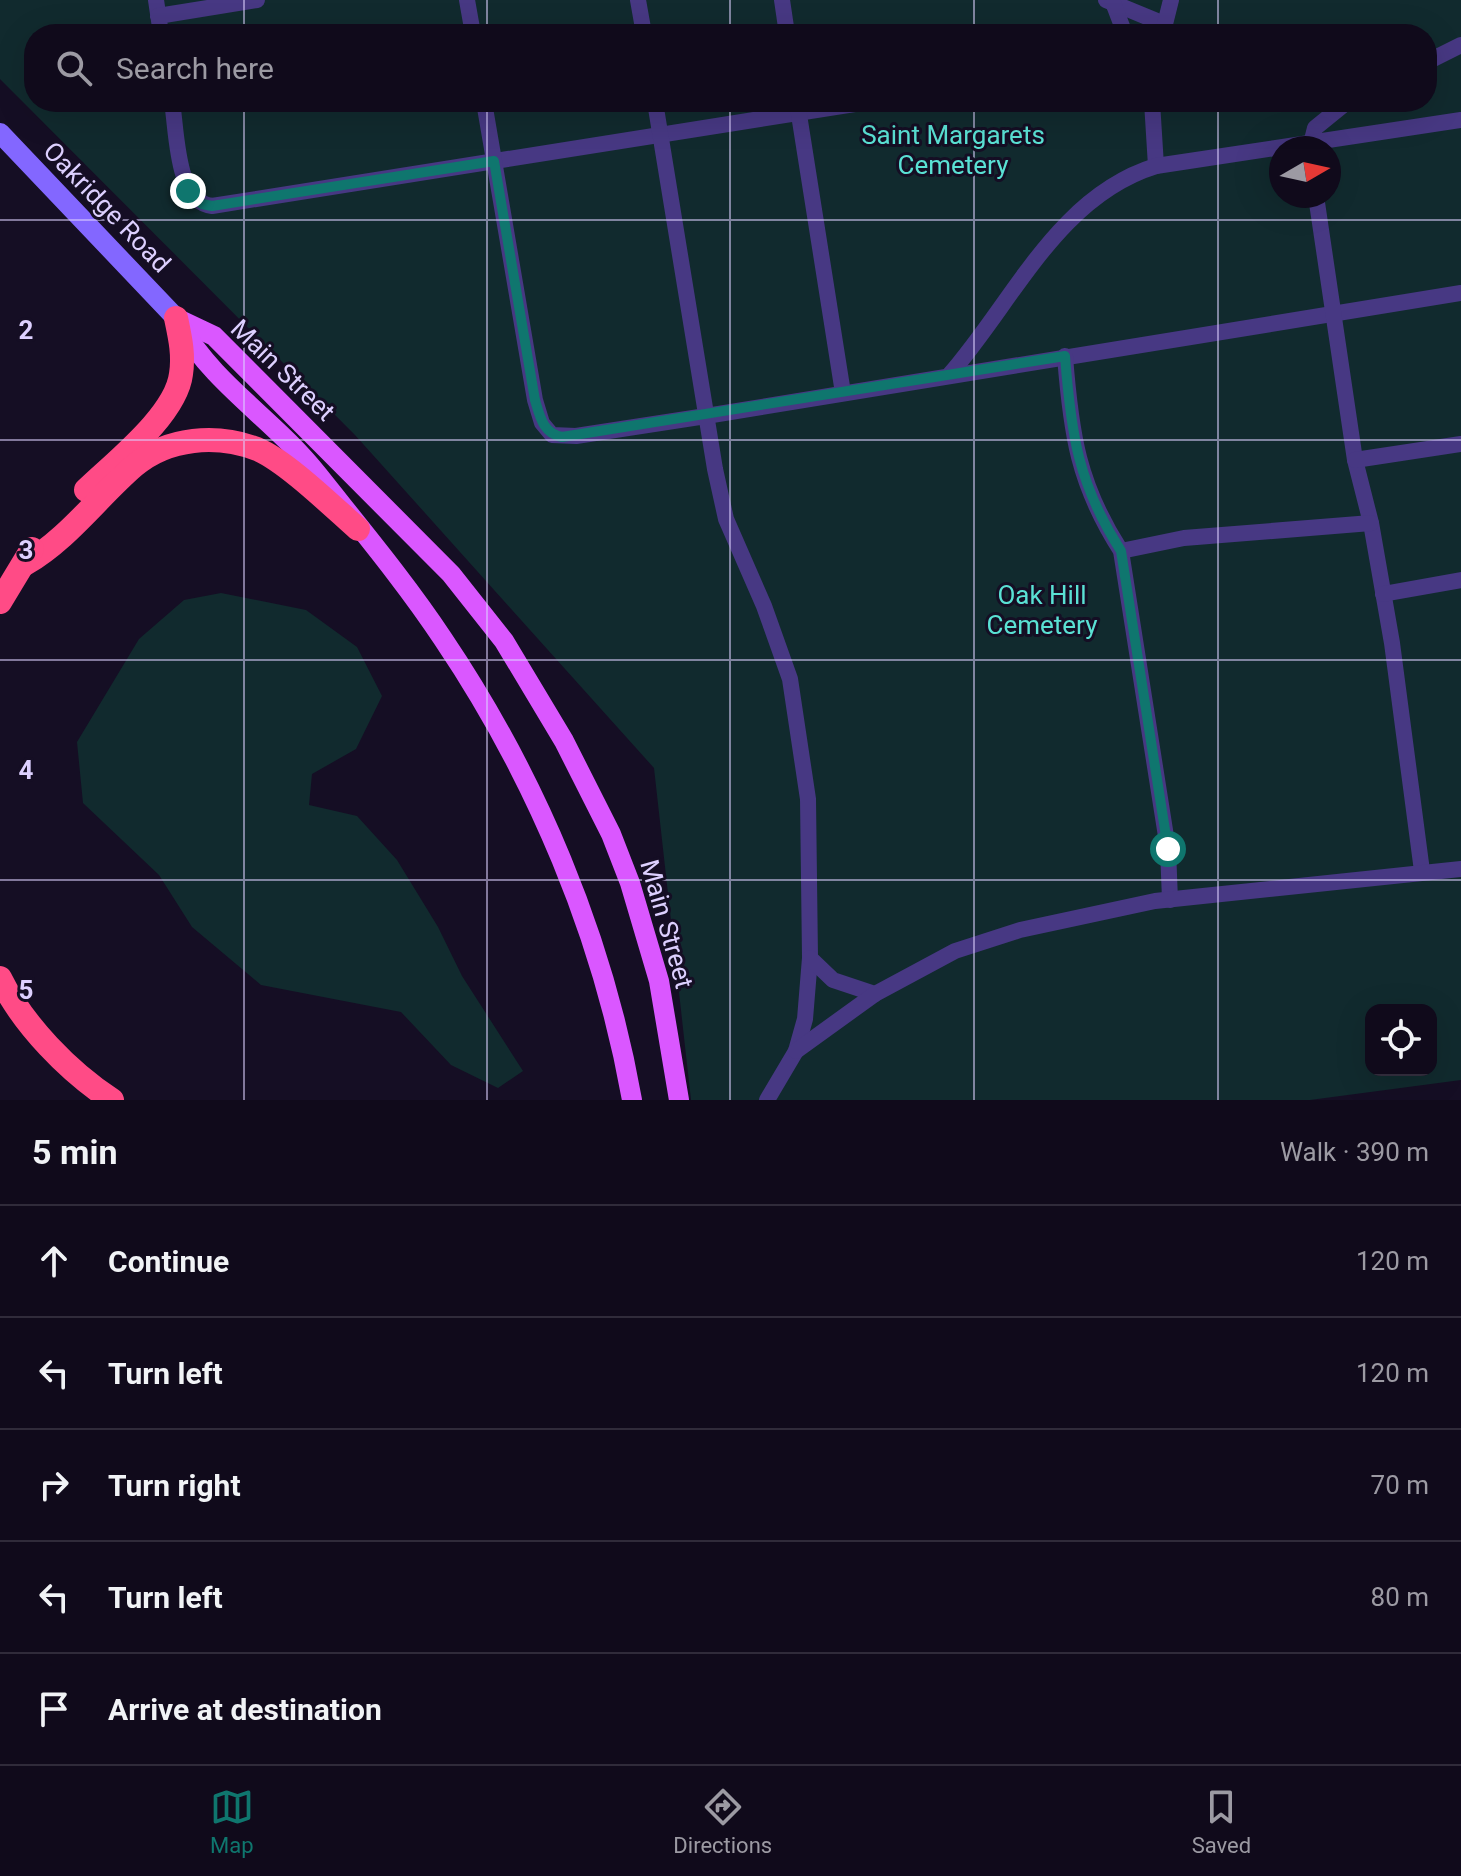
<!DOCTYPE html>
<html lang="en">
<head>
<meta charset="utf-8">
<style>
	:root { --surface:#100a1b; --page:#1e1828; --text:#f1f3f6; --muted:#9c9aa3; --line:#302b3a; --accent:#0f766e }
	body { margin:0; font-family:Roboto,sans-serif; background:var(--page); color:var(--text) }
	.controls { position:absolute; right:24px; bottom:24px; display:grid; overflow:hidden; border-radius:16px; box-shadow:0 8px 32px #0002 }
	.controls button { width:72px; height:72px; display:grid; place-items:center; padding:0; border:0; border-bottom:2px solid var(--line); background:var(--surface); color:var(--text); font:40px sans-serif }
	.compass { position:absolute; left:1269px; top:136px; width:72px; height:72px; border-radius:50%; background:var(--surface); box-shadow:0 8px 32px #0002; rotate:81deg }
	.stop { position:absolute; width:24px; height:24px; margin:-18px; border:6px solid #0f766e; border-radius:50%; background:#fff }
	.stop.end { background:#0f766e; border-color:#fff; box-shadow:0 2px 8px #0008 }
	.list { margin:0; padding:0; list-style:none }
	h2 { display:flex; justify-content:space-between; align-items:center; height:104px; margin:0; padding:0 32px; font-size:34px }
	h2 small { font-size:26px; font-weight:400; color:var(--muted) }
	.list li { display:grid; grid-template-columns:52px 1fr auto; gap:24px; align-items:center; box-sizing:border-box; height:112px; padding:0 32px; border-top:2px solid var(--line) }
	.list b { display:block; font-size:30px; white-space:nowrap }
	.list em { font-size:26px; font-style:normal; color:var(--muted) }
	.icon { flex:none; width:44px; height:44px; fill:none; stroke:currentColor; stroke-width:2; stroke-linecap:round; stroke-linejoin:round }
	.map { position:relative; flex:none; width:1461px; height:1100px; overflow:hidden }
	.search { position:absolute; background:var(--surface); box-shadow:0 8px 32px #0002; left:24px; right:24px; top:24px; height:88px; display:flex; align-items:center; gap:20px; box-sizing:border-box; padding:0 28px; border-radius:32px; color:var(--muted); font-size:30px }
	.sheet { height:664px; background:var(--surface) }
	nav { display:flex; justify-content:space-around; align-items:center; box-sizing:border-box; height:112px; border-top:2px solid var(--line); background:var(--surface); font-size:22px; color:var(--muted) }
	nav a { display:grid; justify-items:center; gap:4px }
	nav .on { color:var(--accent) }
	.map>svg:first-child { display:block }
	.green { fill:#112a2e; fill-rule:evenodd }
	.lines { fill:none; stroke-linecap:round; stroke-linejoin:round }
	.lane { stroke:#473883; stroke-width:16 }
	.secondary { stroke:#8367ff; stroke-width:20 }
	.primary { stroke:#da57ff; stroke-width:20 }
	.highway { stroke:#ff4b86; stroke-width:24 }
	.route { stroke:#0f766e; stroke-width:10 }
	.grid { fill:none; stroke:#ddd0ff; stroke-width:2; stroke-opacity:0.55 }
	.labels { text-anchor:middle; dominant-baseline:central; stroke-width:6; stroke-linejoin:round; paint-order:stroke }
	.park-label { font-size:26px; fill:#5ae1d4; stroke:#150e24 }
	.street-label { font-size:26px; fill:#ddd0ff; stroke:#150e24 }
	.grid-label { font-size:26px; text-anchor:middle; font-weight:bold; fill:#ddd0ff; stroke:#150e24; stroke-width:6; stroke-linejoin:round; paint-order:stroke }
</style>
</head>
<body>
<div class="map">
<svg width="1461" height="1100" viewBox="0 0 1461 1100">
	<rect width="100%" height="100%" fill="#150e24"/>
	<!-- green -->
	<g class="green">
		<path d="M0,0H1461V1080L1310,1100H691L654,768L355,435L0,79ZM34,34H1427V102H34ZM1281,148H1329V196H1281ZM1371,1010H1431V1070H1371Z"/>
		<path d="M221,593L306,610L357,647L382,696L356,749L312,774L309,805L357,816L397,860L438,927L462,976L523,1071L498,1088L451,1065L401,1012L261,985L192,927L159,875L83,803L77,742L139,639L184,600Z"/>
	</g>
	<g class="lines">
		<!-- lane -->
		<g class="lane">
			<path d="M156,0L161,34"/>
			<path d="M467,0L473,34"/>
			<path d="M638,0L644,34"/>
			<path d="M782,0L787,34"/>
			<path d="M1106,0L1164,24"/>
			<path d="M1112,0L1125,34"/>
			<path d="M158,16L257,0"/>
			<path d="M1163,32L1171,0"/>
			<path d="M1427,62L1461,45"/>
			<path d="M172,102C177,132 176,202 212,206L861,103"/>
			<path d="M484,102L535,400L542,423L552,435L576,436L706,416L1461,293"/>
			<path d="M655,102L715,469L726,519L764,606L790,679L808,799L810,958L805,1019L796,1051L767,1100"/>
			<path d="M797,102L843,393"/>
			<path d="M1152,102L1156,166"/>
			<path d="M1310,148L1315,128L1347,102"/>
			<path d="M1316,196L1355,460L1371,523L1392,643L1422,871"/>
			<path d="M1065,356C1071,434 1078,484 1121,551L1168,849L1170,900"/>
			<path d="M950,374C1013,302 1058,196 1156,166L1461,120"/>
			<path d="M1355,460L1461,444"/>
			<path d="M1121,551L1184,538L1371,523"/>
			<path d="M1383,594L1461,580"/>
			<path d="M810,958L833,980L875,994"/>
			<path d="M796,1051L875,994L955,951L1020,930L1155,901L1461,869"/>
		</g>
		<!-- secondary -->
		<path class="secondary" d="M0,133L176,318"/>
		<!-- primary -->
		<g class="primary">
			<path d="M176,318L214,336L451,574L504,641L564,741L611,834L630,883L659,981L679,1100"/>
			<path d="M180,325C214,385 276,421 318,475C360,528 406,583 443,639C536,777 603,936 632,1100"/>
		</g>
		<!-- highway -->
		<g class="highway">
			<path d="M86,490C115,462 176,415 181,374C184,354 180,337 176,318"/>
			<path d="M25,564C68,539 97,498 134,466C168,437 217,434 257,449C286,461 333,507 358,529"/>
			<path d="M0,602L32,549"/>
			<path d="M0,978C23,1025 69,1072 112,1100"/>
		</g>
	</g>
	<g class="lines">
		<!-- route -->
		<path class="route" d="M188,191L202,204L212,206L494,161L535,400C540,417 543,433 562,437L1065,356C1071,434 1078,484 1121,551L1168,849"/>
	</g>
	<!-- grid -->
	<path class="grid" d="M244,0V34M487,0V34M730,0V34M974,0V34M1218,0V34M244,102V1100M487,102V1100M730,102V1100M974,102V1100M1218,102V1100M0,220H1461M0,440H1461M0,660H1461M0,880H1461"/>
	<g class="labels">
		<!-- park labels -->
		<g class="park-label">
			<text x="953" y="135">Saint Margarets<tspan x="953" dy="30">Cemetery</tspan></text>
			<text x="1042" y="595">Oak Hill<tspan x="1042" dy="30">Cemetery</tspan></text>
		</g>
		<!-- street labels -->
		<g class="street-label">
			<text transform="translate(107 207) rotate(46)">Oakridge Road</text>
			<text transform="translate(283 370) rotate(44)">Main Street</text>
			<text transform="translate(667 924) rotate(74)">Main Street</text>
		</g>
	</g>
	<g class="grid-label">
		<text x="26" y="339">2</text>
		<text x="26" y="559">3</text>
		<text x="26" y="779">4</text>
		<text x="26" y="999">5</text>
	</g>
</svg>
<div class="controls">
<button><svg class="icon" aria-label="locate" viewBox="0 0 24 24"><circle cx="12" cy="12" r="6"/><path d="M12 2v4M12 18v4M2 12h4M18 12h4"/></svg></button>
</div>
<svg class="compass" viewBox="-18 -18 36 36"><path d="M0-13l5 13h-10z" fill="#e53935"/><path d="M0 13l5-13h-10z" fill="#9c9aa3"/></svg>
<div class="stop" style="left:1168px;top:849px"></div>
<div class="stop end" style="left:188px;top:191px"></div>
<div class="search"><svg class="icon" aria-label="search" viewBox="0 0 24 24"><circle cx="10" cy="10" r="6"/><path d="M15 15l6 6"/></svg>Search here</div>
</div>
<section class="sheet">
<h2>5 min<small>Walk · 390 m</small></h2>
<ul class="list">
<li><svg class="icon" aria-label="ahead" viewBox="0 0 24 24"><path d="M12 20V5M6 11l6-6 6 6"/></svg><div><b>Continue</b></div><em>120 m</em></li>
<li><svg class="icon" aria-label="left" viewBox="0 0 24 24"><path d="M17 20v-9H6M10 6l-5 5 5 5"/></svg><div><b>Turn left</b></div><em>120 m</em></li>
<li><svg class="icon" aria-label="right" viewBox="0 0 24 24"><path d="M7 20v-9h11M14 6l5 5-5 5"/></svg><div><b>Turn right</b></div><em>70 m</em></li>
<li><svg class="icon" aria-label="left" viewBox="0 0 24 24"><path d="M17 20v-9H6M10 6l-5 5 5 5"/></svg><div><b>Turn left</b></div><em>80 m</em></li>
<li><svg class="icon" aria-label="arrive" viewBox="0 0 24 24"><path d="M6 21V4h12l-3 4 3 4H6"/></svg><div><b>Arrive at destination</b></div></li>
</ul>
</section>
<nav>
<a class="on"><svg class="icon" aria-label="map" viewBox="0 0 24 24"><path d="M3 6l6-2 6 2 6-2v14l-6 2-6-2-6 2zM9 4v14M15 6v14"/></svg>Map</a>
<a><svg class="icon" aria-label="directions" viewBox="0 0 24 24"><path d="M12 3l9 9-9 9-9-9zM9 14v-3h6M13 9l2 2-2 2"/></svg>Directions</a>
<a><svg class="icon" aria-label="saved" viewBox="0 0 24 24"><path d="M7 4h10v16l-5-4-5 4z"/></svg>Saved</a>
</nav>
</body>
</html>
